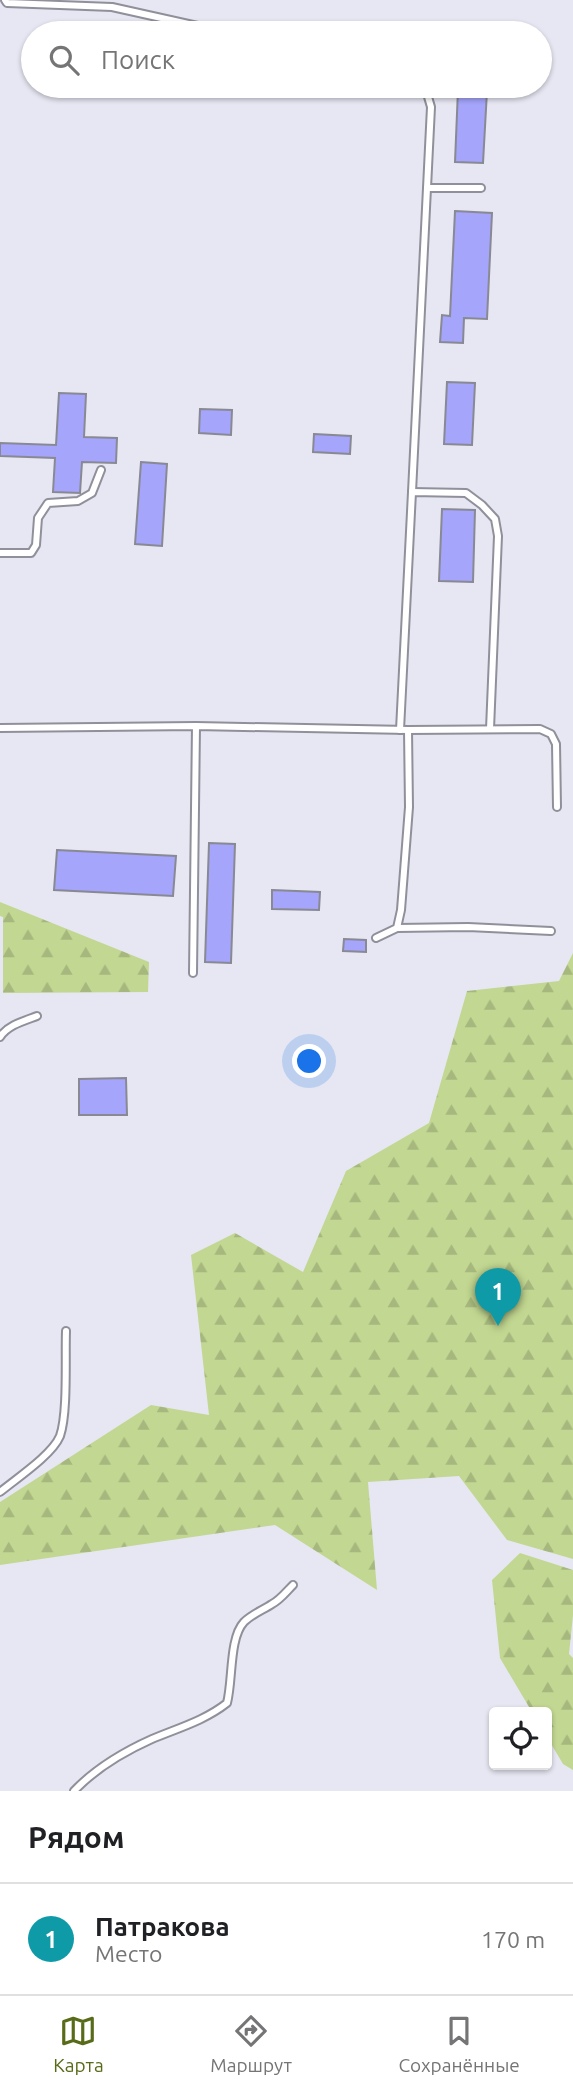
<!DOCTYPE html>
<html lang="ru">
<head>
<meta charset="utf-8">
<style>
	:root { --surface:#fff; --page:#f6f6f6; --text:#202124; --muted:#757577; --line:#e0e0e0; --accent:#586b18 }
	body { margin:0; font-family:Ubuntu,sans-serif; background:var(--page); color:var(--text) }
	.controls { position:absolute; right:21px; bottom:21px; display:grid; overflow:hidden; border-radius:7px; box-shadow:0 2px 5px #0004 }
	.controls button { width:63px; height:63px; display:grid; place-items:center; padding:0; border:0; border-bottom:2px solid var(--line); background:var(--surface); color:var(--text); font:35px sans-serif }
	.you { position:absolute; left:310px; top:1062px; width:24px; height:24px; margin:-18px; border:5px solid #fff; border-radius:50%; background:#1a73e8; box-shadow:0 0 0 10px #1a73e833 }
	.badge { display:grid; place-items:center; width:46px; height:46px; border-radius:50%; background:var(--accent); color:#fff; font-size:23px; font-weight:700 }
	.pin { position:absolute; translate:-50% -58px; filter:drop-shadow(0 2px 4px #0008) }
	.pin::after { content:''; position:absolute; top:37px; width:24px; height:21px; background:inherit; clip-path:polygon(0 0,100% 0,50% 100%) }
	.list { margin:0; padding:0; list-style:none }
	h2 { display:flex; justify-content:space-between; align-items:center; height:91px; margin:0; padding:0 28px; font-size:30px }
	h2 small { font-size:23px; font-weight:400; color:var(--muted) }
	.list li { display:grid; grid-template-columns:46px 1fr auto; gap:21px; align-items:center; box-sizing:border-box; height:112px; padding:0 28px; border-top:2px solid var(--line) }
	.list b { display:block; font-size:26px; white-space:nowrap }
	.list p { margin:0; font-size:23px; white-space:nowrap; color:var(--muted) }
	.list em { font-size:23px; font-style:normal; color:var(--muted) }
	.icon { flex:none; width:38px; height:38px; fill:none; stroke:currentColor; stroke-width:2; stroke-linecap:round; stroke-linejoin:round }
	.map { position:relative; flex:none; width:573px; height:1791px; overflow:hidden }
	.search { position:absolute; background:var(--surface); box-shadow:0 2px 5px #0004; left:21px; right:21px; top:21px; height:77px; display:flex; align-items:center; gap:18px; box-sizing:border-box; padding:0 24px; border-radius:38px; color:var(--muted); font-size:26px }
	.sheet { height:203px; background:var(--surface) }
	nav { display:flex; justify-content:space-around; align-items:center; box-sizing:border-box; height:98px; border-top:2px solid var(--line); background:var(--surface); font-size:19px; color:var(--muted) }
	nav a { display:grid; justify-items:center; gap:4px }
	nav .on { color:var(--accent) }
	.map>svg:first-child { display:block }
	.forest { fill:url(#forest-firs) }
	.building { fill:#a4a5fb; stroke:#888993; stroke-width:2 }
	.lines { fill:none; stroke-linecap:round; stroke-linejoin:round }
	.lane-casing { stroke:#8f909a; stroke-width:10 }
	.lane { stroke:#fff; stroke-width:6 }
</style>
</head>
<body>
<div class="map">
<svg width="573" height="1791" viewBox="0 0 573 1791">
	<defs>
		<pattern id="forest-firs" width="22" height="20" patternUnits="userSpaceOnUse" patternTransform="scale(1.75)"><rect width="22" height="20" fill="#c2d791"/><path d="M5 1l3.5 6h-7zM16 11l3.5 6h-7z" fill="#a6b87d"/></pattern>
	</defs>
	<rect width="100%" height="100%" fill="#e6e7f2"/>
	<!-- forest -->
	<g class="forest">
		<path d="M0,902L149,962L148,992L3,993V917L0,916Z"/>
		<path d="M573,953V1559L507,1540L459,1476L368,1482L377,1590L275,1525L0,1565V1502L151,1405L209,1415L191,1255L235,1233L303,1272L346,1171L429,1123L467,991L559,981Z"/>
		<path d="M520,1553L573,1570V1615L569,1654L573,1658V1770L563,1764L547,1737V1712H532L500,1658L492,1580Z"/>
	</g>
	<!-- building -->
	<g class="building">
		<path d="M458,89L487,91L483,163L455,162Z"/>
		<path d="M455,211L492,213L487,319L464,318L463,343L440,342L442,315L450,316Z"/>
		<path d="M447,382L475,383L472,445L444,444Z"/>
		<path d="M59,393L86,394L84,437L117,438L116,463L82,462L80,493L53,492L55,458L0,456V443L56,445Z"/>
		<path d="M200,409L232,410L231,435L199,433Z"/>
		<path d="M314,434L351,436L350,454L313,452Z"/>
		<path d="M141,462L167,464L162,546L135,544Z"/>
		<path d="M442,509L475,510L473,582L439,581Z"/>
		<path d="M209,843L235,844L231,963L205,962Z"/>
		<path d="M57,850L176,856L173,896L54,890Z"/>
		<path d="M272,890L320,892L319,910L272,909Z"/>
		<path d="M344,939L366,940V952L343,951Z"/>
		<path d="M126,1078L127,1115H79V1079Z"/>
	</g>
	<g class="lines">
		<defs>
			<g id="lane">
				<path d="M5,0L7,3L112,7L229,33"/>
				<path d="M427,188H481"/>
				<path d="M412,492L431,107L426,90L422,86"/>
				<path d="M0,553H31L36,545L38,518L48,503L78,501L92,493L101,470"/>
				<path d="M0,728L196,726L408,730L540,729L551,734L556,744L557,807"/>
				<path d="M400,730L412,492L466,493L482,505L495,519L498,536L490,729"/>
				<path d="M397,928L468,927L551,931"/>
				<path d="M376,938L397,928L401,910L409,807L408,730"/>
				<path d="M193,973L196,726"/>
				<path d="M0,1037C8,1025 24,1021 37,1016"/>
				<path d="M0,1492C17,1478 52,1455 60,1436C68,1413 65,1358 66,1331"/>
				<path d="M74,1791C96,1768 123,1752 152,1739C178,1728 204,1721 227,1703C233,1680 229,1638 244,1622C252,1614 263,1610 272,1604C280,1600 286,1592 293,1585"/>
			</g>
		</defs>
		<!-- lane casing -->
		<use href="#lane" class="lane-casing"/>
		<!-- lane -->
		<use href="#lane" class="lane"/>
	</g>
</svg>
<div class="controls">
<button><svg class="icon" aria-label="locate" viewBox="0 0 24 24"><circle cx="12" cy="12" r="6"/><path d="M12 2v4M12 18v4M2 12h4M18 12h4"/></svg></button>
</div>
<div class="you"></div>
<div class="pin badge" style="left:498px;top:1326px;background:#0f9aa8">1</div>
<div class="search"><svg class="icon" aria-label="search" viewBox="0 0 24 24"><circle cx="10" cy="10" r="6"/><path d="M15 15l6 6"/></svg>Поиск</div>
</div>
<section class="sheet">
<h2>Рядом<small></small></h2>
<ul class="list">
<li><span class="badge" style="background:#0f9aa8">1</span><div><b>Патракова</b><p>Место</p></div><em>170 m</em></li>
</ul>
</section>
<nav>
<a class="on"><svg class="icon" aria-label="map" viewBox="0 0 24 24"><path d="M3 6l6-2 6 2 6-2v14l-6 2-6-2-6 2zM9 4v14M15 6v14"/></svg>Карта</a>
<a><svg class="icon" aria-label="directions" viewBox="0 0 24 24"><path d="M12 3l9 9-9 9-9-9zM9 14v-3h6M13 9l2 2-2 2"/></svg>Маршрут</a>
<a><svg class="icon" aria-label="saved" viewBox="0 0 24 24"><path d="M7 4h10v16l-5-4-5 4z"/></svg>Сохранённые</a>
</nav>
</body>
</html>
